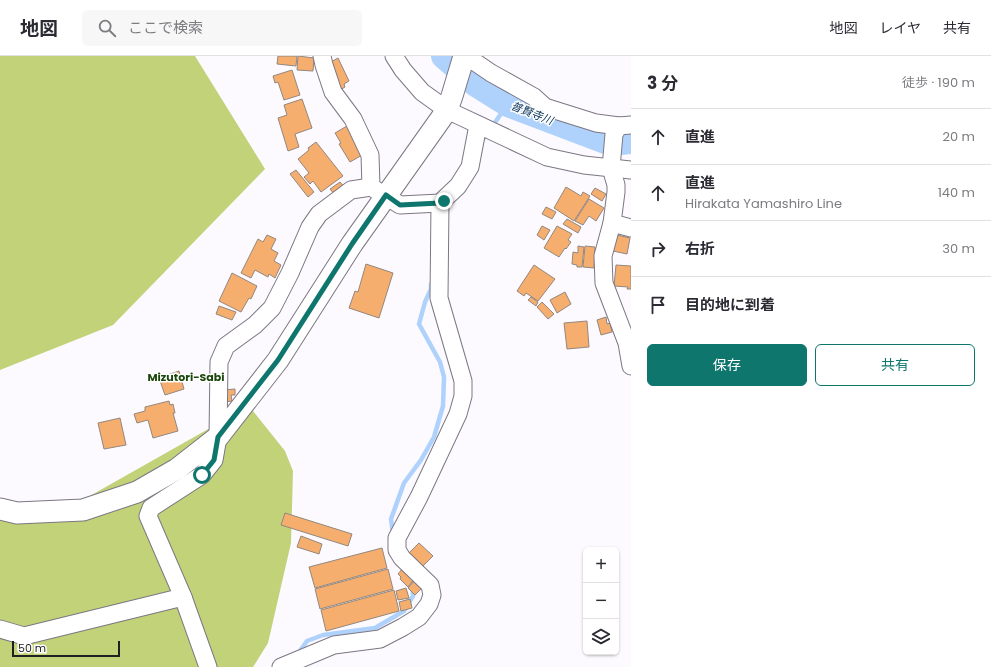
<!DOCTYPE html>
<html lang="ja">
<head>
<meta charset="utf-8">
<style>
	:root { --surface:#fff; --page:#f7f7f7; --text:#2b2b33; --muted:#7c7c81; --line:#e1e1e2; --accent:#0f766e }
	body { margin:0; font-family:Poppins,"Noto Sans JP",sans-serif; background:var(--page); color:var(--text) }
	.controls { position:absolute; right:12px; bottom:12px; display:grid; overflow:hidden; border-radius:6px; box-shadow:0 1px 3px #0004 }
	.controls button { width:36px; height:36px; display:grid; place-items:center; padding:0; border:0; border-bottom:1px solid var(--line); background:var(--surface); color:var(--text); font:20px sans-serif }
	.scale { position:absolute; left:12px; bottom:10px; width:108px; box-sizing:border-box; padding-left:4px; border:2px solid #221f24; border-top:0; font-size:11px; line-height:14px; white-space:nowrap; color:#221f24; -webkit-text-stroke:3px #fff; paint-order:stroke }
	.stop { position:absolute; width:12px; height:12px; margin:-9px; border:3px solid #0f766e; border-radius:50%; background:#fff }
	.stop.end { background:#0f766e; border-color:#fff; box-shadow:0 1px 4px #0008 }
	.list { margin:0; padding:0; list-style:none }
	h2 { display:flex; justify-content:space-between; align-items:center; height:52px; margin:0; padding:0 16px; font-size:17px }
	h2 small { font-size:13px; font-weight:400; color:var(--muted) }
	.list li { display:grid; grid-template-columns:26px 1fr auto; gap:12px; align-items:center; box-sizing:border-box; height:56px; padding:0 16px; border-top:1px solid var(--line) }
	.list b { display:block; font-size:15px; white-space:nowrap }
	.list p { margin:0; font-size:13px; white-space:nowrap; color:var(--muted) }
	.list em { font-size:13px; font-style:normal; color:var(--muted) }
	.actions { display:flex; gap:8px; padding:12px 16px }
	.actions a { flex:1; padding:9px 0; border:1px solid var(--accent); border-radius:6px; text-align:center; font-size:14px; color:var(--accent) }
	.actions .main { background:var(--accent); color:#fff }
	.icon { flex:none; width:22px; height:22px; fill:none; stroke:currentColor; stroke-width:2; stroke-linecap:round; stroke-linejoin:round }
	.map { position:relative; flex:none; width:631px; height:611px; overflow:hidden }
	header { display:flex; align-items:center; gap:24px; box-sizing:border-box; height:56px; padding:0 20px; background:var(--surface); border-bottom:1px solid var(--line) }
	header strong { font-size:19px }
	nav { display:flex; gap:22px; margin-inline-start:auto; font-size:14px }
	.search { width:280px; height:36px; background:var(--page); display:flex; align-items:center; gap:10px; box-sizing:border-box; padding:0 14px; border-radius:6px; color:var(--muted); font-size:15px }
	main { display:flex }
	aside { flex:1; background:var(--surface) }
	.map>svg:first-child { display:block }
	.forest { fill:#c1d278 }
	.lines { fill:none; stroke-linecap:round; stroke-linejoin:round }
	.stream { stroke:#afd2fc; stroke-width:4.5 }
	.river { stroke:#afd2fc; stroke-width:26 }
	.building { fill:#f6ae6e; stroke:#93877e }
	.minor-casing { stroke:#7c7783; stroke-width:19 }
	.major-casing { stroke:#7c7783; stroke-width:23 }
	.minor { stroke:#fff; stroke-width:17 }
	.major { stroke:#fff; stroke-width:21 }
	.route { stroke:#0f766e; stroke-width:5 }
	.labels { text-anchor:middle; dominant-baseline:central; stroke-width:3; stroke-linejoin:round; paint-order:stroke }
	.water-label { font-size:11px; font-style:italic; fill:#012c56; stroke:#fff }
	.neighbourhood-label { font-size:11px; font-weight:bold; fill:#1b470c; stroke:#fff }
</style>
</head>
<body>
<header>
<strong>地図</strong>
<div class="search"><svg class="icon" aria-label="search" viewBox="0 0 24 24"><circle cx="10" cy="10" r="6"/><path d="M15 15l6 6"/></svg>ここで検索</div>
<nav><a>地図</a><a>レイヤ</a><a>共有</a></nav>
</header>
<main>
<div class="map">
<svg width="631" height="611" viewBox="0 0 631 611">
	<rect width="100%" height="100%" fill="#fcf9ff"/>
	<!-- forest -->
	<g class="forest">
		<path d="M0,0H195L265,113L113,269L0,314Z"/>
		<path d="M249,350L285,395L293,415L291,487L268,587L253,611H0V463L88,441Z"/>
	</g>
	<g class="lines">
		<!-- stream -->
		<g class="stream">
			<path d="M481,86L508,48"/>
			<path d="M393,478L391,463L404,427L421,404L434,381L443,350L444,321L440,306L419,268L425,246L431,233V228"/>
			<path d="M297,599L307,585L323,579L375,572L404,555L413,540L412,521"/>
		</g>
		<!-- river -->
		<path class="river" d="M444,0L476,28L508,48L611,87L631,85"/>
	</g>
	<!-- building -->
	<g class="building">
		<path d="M278,0H297L296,10L277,8Z"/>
		<path d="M298,0L314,2L313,15L297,14Z"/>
		<path d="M338,2L349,25L344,28L345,31L340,34L329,7Z"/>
		<path d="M292,14L300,39L284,44L278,26L275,27L273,20Z"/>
		<path d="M302,43L312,72L295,78L299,91L288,95L278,62L287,59L284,49Z"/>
		<path d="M347,70L364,98L350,106L339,88L341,87L335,77Z"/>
		<path d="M316,86L343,120L321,136L313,125L310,128L304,121L309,117L298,103L309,94L308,92Z"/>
		<path d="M296,114L314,136L308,141L290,118Z"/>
		<path d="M340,126L346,133L336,140L330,133Z"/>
		<path d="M566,131L581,140L583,136L590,140L574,165L554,152Z"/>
		<path d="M595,132L606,138L602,145L591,138Z"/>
		<path d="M589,143L604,152L596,165L589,160L583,169L575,165Z"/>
		<path d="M546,151L556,156L552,163L542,158Z"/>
		<path d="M567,163L581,171L578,177L563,168Z"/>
		<path d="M542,170L550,174L544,184L537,179Z"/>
		<path d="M557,170L572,178L568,184L571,186L566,193L565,192L559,201L544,192Z"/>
		<path d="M267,179L276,183L271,193L278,197L274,205L281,209L275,222L269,218L268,221L255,214L251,222L241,217L258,183L263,186Z"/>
		<path d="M617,179L630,182L627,198L613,195Z"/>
		<path d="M578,190L584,191L582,211H577V209L572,208L573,196L578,197Z"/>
		<path d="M585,190L595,191L594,212L583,211Z"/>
		<path d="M366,208L393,217L379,262L349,252L355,235L358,236Z"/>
		<path d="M534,209L555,223L538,245L526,237L524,240L517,235Z"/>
		<path d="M616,209L631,210V233H627L628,231L614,230Z"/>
		<path d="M232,217L257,230L251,243L249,242L241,256L219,245Z"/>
		<path d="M565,236L571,248L557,257L550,244Z"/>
		<path d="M531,241L538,246L536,250L528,244Z"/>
		<path d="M542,246L554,258L548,263L537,251Z"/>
		<path d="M219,250L236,256L232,264L216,258Z"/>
		<path d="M606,261L607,268L610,267L612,276L601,279L597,264Z"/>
		<path d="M587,265L589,291L567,293L564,267Z"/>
		<path d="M179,315L184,333L165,339L159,322Z"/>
		<path d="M235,333V339H231L232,345L224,346L223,334Z"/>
		<path d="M169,345L170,349L173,348L175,357H173L178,375L153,382L148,364L137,367L134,358L145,355V351Z"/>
		<path d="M120,362L126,389L104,393L98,367Z"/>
		<path d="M285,457L352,478L348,490L281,469Z"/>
		<path d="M301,480L322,488L319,498L297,491Z"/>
		<path d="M419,487L433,500L423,510L409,497Z"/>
		<path d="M382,492L387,512L315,532L309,511Z"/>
		<path d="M403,512L415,522L408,531L400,523L401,521L398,518Z"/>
		<path d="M388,513L393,533L320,553L315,533Z"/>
		<path d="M415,524L423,531L415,539L408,532Z"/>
		<path d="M406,532L409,542L398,544L396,535Z"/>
		<path d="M394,534L399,555L326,575L321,554Z"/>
		<path d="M410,543L412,552L401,555L399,546Z"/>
	</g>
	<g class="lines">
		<defs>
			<g id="minor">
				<path d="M322,0L324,9L333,36L353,63L370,99L371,131"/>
				<path d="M394,0L403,14L422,36L447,54L547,101L584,109L631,114"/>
				<path d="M466,0L491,17L534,41L545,51L596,67L619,70"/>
				<path d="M631,69L619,70L614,78L611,112L616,129V136L612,167L603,200L604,227L627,287L631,310"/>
				<path d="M612,167L631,172"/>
				<path d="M0,573L24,580L183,541"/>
				<path d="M208,611L183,541L148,460L151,452L202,419L214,404L218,381L219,306L226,290L255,269L272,252L290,217L310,171L319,158L351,134L371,131L400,149L440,147L458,130L470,111L478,69"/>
				<path d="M281,611L334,589L380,583L403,571L419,561L429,548L432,539L430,529L402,502L397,494V482L419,441L458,358L463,340V325L439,242L440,147"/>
			</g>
			<path id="major" d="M0,453L17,457L83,454L137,436L177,413L218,381L278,304L352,188L447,54L452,40L464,0"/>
		</defs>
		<!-- minor casing -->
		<use href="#minor" class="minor-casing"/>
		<!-- major casing -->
		<use href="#major" class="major-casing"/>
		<!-- minor -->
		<use href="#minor" class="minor"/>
		<!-- major -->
		<use href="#major" class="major"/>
	</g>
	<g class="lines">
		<!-- route -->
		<path class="route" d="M202,419L214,404L218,381L278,304L352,188L386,139L400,149L440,147L444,145"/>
	</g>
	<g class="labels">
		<!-- water labels -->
		<g class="water-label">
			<text transform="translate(532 57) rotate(21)">普賢寺川</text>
		</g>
		<!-- neighbourhood labels -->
		<g class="neighbourhood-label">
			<text x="186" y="321">Mizutori-Sabi</text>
		</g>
	</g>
</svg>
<div class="controls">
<button>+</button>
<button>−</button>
<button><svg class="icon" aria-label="layers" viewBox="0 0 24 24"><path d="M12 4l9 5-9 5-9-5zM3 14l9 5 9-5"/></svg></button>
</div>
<div class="scale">50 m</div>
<div class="stop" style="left:202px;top:419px"></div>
<div class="stop end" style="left:444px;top:145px"></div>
</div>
<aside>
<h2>3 分<small>徒歩 · 190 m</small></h2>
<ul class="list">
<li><svg class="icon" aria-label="ahead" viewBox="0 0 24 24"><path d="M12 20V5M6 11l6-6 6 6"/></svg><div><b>直進</b></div><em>20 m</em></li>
<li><svg class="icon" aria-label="ahead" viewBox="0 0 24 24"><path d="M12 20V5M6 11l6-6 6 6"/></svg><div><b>直進</b><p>Hirakata Yamashiro Line</p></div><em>140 m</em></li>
<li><svg class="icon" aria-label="right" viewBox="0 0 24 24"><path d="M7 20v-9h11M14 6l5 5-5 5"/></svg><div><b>右折</b></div><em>30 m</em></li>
<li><svg class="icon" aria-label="arrive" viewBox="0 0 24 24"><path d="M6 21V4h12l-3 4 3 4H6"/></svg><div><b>目的地に到着</b></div></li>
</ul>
<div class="actions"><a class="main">保存</a><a>共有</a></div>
</aside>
</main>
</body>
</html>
